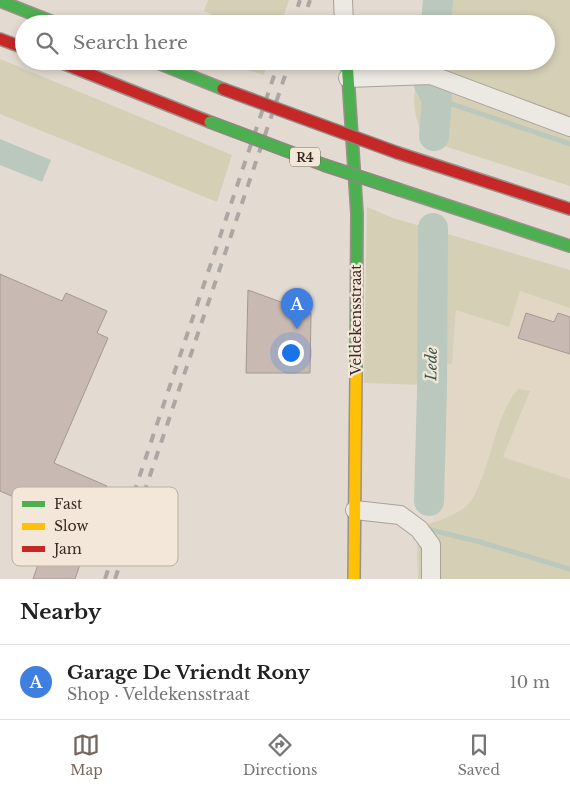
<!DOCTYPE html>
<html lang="en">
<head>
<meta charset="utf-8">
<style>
	:root { --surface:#fff; --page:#f2f2f2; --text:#222; --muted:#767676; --line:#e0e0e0; --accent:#746760 }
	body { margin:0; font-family:"Libre Baskerville",serif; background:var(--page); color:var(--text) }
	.you { position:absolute; left:290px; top:352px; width:18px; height:18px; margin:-12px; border:4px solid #fff; border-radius:50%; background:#1a73e8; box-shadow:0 0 0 8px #1a73e833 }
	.badge { display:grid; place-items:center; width:32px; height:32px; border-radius:50%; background:var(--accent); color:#fff; font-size:16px; font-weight:700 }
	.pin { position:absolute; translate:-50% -41px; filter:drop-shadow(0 1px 2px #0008) }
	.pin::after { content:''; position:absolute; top:26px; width:18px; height:15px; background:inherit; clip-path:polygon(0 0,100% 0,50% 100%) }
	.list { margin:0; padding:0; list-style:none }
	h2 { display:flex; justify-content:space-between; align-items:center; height:65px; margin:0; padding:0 20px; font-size:21px }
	h2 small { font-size:16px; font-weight:400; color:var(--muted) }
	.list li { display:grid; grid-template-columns:32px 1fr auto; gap:15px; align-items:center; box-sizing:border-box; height:75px; padding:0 20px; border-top:1px solid var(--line) }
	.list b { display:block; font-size:19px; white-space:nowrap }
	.list p { margin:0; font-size:16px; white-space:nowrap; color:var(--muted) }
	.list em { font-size:16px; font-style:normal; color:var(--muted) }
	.icon { flex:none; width:28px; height:28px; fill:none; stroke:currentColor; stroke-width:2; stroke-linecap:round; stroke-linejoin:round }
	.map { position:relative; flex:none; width:570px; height:579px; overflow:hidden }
	.search { position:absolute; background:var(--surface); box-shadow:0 2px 8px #0003; left:15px; right:15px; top:15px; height:55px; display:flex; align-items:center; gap:12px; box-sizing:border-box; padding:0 18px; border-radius:28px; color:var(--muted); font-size:19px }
	.sheet { height:140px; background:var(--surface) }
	nav { display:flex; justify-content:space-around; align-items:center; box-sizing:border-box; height:70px; border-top:1px solid var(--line); background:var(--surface); font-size:14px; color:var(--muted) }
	nav a { display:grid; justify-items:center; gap:2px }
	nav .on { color:var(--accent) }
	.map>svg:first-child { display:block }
	.farmland { fill:#e1d7c4 }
	.green { fill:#d5cfb6 }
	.water { fill:#bbc8be }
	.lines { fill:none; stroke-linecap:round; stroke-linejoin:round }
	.stream { stroke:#bbc8be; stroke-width:5 }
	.river { stroke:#bbc8be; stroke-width:30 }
	.building { fill:#c8bab3; stroke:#a49791 }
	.street-casing { stroke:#a9a19a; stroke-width:20 }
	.fast-casing { stroke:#99918a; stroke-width:14 }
	.slow-casing { stroke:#99918a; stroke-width:14 }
	.jam-casing { stroke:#99918a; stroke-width:14 }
	.street { stroke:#ece8e2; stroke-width:18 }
	.fast { stroke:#4caf50; stroke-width:11 }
	.slow { stroke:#ffc107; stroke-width:11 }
	.jam { stroke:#c62828; stroke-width:11 }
	.rail { stroke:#aca7a2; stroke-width:4; stroke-dasharray:9 9; stroke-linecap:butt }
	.fast-bridge-casing { stroke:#8f8781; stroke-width:14; stroke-linecap:butt }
	.jam-bridge-casing { stroke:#8f8781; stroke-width:14; stroke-linecap:butt }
	.fast-bridge { stroke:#4caf50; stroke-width:11 }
	.jam-bridge { stroke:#c62828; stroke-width:11 }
	.labels { text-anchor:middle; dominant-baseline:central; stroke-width:4.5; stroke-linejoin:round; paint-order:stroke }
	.shield { fill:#f3e7d9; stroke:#716259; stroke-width:1 }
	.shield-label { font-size:12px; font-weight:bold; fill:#392922 }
	.street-label { font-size:14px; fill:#392922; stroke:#f3e7d9 }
	.water-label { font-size:15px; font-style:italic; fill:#33574e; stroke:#f3e7d9 }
	.key { fill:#f3e7d9; stroke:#bbaea2; stroke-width:1 }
	.key-label { font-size:14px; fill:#392922 }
</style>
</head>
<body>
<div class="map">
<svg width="570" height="579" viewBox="0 0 570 579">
	<rect width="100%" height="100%" fill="#e3dbd2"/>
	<!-- farmland -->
	<path class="farmland" d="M520,291L570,308V479L503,457L530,391L495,438L484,475L470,502L447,518L433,522L442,365L452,364L456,310L509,327Z"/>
	<!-- green -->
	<g class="green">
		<path d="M208,0H289L281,24H233L204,11Z"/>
		<path d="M442,0H570V186L441,145L423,138C411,109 412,90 422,61H546V24H434Z"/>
		<path d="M0,59L232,155L217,202L0,114Z"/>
		<path d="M253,61H268L264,75L247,70Z"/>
		<path d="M367,207L393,218L570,270V308L520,291L509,327L456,310L452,364L426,366L425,385L364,383Z"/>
		<path d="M518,389L530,391L503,457L570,479V579H418L417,527C435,522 455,517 469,503C473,499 475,493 477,489C493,457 495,417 518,389Z"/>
	</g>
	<!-- water -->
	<path class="water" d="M0,139L51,160L42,182L0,165Z"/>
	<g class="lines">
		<!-- stream -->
		<g class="stream">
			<path d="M437,99L570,144"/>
			<path d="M427,529L480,542L570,569"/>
		</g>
		<!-- river -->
		<g class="river">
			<path d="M436,24L438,0"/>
			<path d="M429,84L437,99L434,136"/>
			<path d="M429,501L432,390L433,228"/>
		</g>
	</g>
	<!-- building -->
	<g class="building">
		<path d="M0,274L62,301L66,293L107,311L97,333L108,338L54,463L107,486L75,579H33L55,515L0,491Z"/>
		<path d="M248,290L311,313L310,373H246Z"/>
		<path d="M526,313L554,322L558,313L570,317V354L518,338Z"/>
	</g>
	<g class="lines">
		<defs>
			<g id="street">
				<path d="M343,0L344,24"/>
				<path d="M348,78L431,75L570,127"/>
				<path d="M355,510L400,515L419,529L431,545V579"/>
			</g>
			<g id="fast">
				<path d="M0,1L58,24"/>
				<path d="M153,61L223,89"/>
				<path d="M347,61L357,214L356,372"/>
				<path d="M400,190L570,246"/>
			</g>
			<path id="slow" d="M354,579L356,372"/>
			<g id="jam">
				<path d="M0,39L24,48"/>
				<path d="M57,61L210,122"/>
				<path d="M398,153L570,209"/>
			</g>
		</defs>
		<!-- street casing -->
		<use href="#street" class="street-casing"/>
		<!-- fast casing -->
		<use href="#fast" class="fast-casing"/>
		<!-- slow casing -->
		<use href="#slow" class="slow-casing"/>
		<!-- jam casing -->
		<use href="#jam" class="jam-casing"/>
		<!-- street -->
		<use href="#street" class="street"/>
		<!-- fast -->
		<use href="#fast" class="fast"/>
		<!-- slow -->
		<use href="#slow" class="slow"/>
		<!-- jam -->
		<use href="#jam" class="jam"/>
		<!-- rail -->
		<g class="rail">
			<path d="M292,24L300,0"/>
			<path d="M302,24L310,0"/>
			<path d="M105,579L279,61"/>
			<path d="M115,579L290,61"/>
		</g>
		<defs>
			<path id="fast-bridge" d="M210,122L324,165L400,190"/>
			<path id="jam-bridge" d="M223,89L398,153"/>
		</defs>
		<!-- fast-bridge casing -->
		<use href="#fast-bridge" class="fast-bridge-casing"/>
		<!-- jam-bridge casing -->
		<use href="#jam-bridge" class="jam-bridge-casing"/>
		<!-- fast-bridge -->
		<use href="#fast-bridge" class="fast-bridge"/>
		<!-- jam-bridge -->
		<use href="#jam-bridge" class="jam-bridge"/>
	</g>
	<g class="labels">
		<!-- shield labels -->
		<rect class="shield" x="290" y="147.5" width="30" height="19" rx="4"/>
		<g class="shield-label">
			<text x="305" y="157">R4</text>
		</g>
		<!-- street labels -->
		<g class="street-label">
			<text transform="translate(356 320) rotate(-90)">Veldekensstraat</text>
		</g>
		<!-- water labels -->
		<g class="water-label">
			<text transform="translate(431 364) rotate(-89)">Lede</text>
		</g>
	</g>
	<!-- legend -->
	<rect x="12" y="487" width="166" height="79" rx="8" class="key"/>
	<rect x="22" y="501" width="23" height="6" fill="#4caf50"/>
	<rect x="22" y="523" width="23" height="7" fill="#ffc107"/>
	<rect x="22" y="546" width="23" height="6" fill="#c62828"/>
	<g class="key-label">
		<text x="54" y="509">Fast</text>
		<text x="54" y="531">Slow</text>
		<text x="54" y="554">Jam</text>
	</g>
</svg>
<div class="you"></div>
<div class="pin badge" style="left:297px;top:329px;background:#3f7fe0">A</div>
<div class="search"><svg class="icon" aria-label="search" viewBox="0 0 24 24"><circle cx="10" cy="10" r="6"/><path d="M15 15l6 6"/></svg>Search here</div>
</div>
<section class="sheet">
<h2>Nearby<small></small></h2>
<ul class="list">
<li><span class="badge" style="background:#3f7fe0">A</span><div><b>Garage De Vriendt Rony</b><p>Shop · Veldekensstraat</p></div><em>10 m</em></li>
</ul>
</section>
<nav>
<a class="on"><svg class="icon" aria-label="map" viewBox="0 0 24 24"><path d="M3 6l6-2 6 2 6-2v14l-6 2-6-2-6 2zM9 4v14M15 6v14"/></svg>Map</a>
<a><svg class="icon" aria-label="directions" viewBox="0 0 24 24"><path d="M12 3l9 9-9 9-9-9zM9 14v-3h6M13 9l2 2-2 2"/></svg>Directions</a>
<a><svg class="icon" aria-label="saved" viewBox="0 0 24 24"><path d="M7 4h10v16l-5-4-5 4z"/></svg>Saved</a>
</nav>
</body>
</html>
